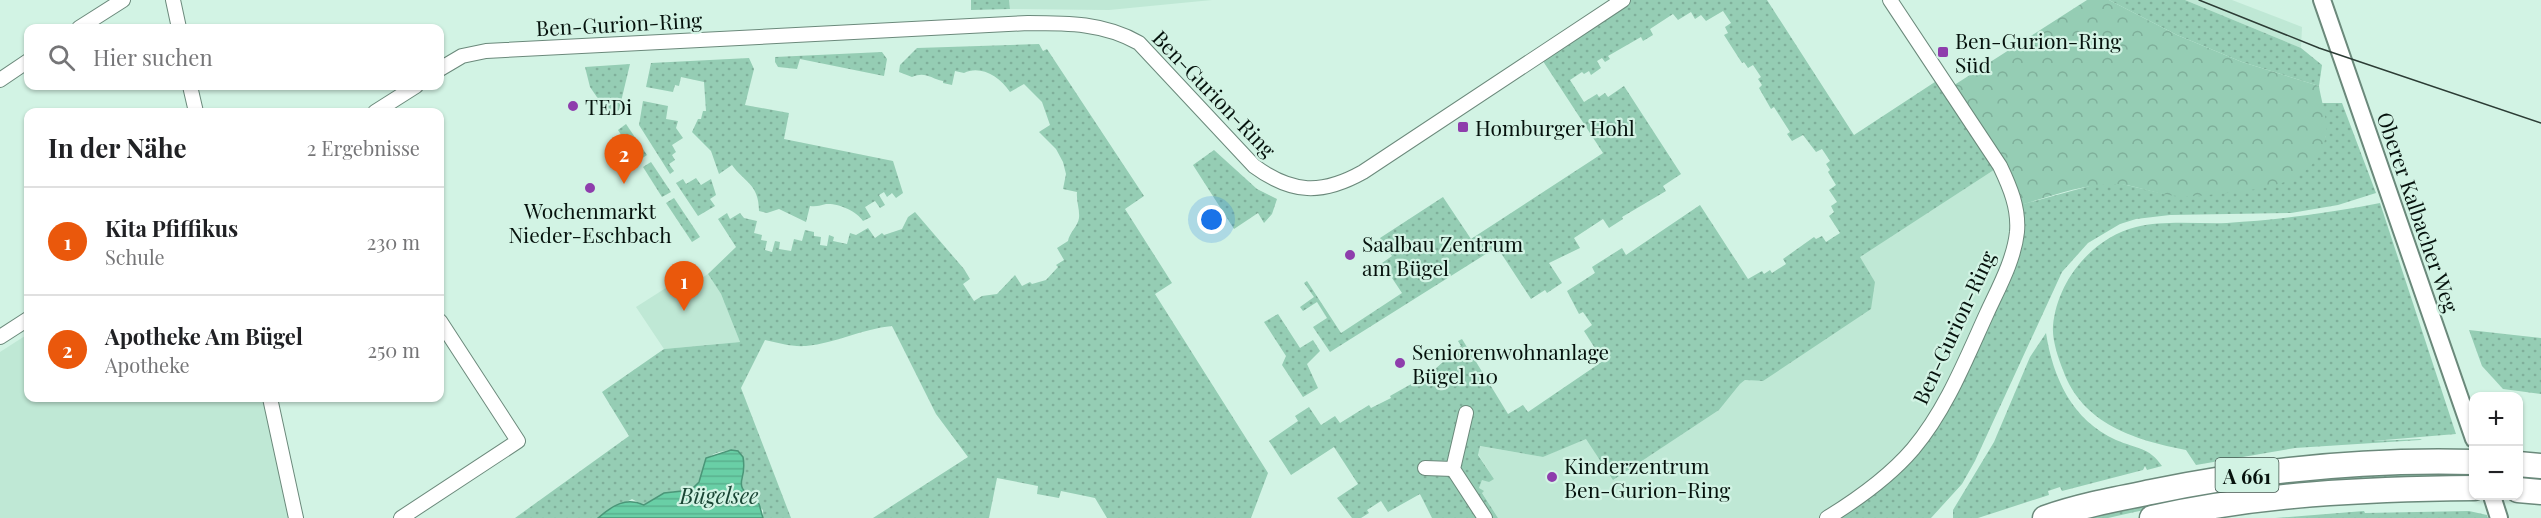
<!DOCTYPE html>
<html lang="de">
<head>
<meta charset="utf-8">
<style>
	:root { --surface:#fff; --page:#f6f6f6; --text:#202124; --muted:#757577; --line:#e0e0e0; --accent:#ea580c }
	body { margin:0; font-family:"Playfair Display",serif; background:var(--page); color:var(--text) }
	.controls { position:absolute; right:18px; bottom:18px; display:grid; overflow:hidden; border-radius:12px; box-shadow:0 2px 4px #0004 }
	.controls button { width:54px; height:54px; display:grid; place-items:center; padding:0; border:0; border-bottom:2px solid var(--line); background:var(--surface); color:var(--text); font:30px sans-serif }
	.you { position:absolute; left:1212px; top:220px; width:21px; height:21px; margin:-15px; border:4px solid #fff; border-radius:50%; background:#1a73e8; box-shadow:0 0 0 9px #1a73e833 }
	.badge { display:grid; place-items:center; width:39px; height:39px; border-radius:50%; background:var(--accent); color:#fff; font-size:20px; font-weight:700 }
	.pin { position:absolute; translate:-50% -50px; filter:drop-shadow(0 2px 3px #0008) }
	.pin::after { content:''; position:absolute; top:32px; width:21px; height:18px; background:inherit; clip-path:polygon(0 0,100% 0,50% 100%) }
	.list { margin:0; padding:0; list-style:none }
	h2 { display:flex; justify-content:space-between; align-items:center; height:78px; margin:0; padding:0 24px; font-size:26px }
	h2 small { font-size:20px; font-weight:400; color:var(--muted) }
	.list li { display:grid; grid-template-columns:39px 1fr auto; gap:18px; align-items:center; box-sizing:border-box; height:108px; padding:0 24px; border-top:2px solid var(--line) }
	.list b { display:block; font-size:22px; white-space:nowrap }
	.list p { margin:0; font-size:20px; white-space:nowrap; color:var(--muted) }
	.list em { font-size:20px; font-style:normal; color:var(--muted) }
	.icon { flex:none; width:33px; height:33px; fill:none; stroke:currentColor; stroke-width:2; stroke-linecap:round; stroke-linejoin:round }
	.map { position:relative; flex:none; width:2541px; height:518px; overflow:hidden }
	.search { position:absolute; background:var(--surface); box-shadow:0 2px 4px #0004; left:24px; top:24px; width:420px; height:66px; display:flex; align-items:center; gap:15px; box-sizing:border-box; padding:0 21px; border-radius:12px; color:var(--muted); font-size:22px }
	.panel { position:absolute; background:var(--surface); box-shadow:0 2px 4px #0004; left:24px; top:108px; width:420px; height:294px; border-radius:12px }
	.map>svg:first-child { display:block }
	.built { fill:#bfe8d5 }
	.grass { fill:url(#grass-dots) }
	.park { fill:url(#park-crowns) }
	.water { fill:url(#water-rules); stroke:#4b9678; stroke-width:1.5 }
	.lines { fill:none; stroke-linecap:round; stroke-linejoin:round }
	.minor-casing { stroke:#6b897b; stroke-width:16 }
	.tertiary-casing { stroke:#6b897b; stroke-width:20 }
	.motorway-casing { stroke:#6b897b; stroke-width:27 }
	.minor { stroke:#fff; stroke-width:14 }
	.tertiary { stroke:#fff; stroke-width:16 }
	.motorway { stroke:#fff; stroke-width:24 }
	.tram { stroke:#2c3c35; stroke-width:1.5 }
	.poi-dot { fill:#8e3dac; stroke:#d2f3e4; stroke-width:2 }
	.labels { text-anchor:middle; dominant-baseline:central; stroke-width:4.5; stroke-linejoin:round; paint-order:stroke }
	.shield { fill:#d2f3e4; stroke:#43564e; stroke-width:1.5 }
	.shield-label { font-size:20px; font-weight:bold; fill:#06120d }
	.street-label { font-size:21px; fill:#06120d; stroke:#d2f3e4 }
	.poi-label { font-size:21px; fill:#06120d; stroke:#d2f3e4; text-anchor:start }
	.water-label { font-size:22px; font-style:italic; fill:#194534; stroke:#d2f3e4 }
</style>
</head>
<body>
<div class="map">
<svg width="2541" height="518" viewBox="0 0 2541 518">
	<defs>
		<pattern id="grass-dots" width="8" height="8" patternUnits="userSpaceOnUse" patternTransform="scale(1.5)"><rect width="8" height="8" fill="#95cdb4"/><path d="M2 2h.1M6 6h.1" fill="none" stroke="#7faf9a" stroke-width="1.8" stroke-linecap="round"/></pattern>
		<pattern id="park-crowns" width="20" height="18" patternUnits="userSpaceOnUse" patternTransform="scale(1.5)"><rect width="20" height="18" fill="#95cdb4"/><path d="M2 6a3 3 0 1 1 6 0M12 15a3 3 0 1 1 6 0" fill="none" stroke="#7faf9a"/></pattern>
		<pattern id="water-rules" width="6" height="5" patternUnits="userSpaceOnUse" patternTransform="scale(1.5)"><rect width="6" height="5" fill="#69cfa6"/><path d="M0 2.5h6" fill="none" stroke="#5ab18e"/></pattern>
	</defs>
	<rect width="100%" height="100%" fill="#d2f3e4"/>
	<!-- built -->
	<g class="built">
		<path d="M1009,0H1212L1109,10L1010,9Z"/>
		<path d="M2185,0H2232L2302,27L2301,48Z"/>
		<path d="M2000,166L2016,206L2010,263L1913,449L1827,518H1498L1479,488L1482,480L1494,479L1478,454L1479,446L1543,457L1586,438L1614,479L1719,410L1740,384L1745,380L1763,381L1875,282L1859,257Z"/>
		<path d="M691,272L697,281L708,274L721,294L740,342L664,349L636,307Z"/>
		<path d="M28,334V398H270L296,518H0V352Z"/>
	</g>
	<!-- grass -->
	<g class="grass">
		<path d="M971,0H1009L1010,9L971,10Z"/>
		<path d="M1623,0H1767L1854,135L1941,78L2000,166L1860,257L1875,282L1871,309L1763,381L1745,380L1740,384L1719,410L1613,480L1586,439L1543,457L1480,446L1478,455L1494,479L1489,482L1482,480L1479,488L1484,491L1482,493L1498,518H1432L1420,494L1388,512L1381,501L1367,510L1369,513L1361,518H1352L1337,498L1358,484L1334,447L1291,475L1269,441L1298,421L1295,416L1309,407L1321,425L1335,416L1340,423L1369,405L1371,408L1391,398L1390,396L1420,379L1429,370H1434L1444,361L1442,358L1461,346L1458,341L1462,339L1508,414L1523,405L1528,412L1603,361L1584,331L1592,325L1583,312L1579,314L1567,291L1595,273L1592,267L1622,248L1626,255L1700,205L1748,279L1762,271L1764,274L1770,270L1772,273L1786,264L1783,259L1814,237L1816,239L1822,236L1826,242L1840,233L1829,216L1834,212L1831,206L1837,202L1829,190L1836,185L1828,172L1830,170L1826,164L1830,161L1822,149L1816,152L1803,135L1792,141L1787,134L1790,132L1774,107L1771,109L1759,88L1762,85L1758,79L1761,77L1753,65L1748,68L1744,62L1742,63L1724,35L1728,33L1725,27L1731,23L1723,11L1706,21L1701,15L1695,19L1691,12L1678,20L1673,14L1650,29L1653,35L1643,41L1641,37L1608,56L1610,59L1605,62L1602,58L1597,61L1601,68L1591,75L1589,71L1584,74L1582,72L1570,80L1584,102L1597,94L1599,97L1605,93L1608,97L1624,86L1681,174L1663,186L1666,191L1622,217L1623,219L1609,228L1603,219L1574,238L1580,248L1549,263L1562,283L1547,293L1545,290L1531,299L1497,247L1330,352L1313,327L1327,318L1317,302L1303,311L1300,307L1314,297L1304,283L1307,281L1341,333L1402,293L1382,263L1392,256L1380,238L1443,197L1471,239L1603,153L1539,55Z"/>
		<path d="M2109,0H2185L2301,48L2322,65L2319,86L2242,62L2177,35Z"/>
		<path d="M1039,44L1043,51L1047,49L1144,196L1125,209L1172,283L1155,294L1268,473L1251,518H1107L1095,498L1061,491L1059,498L1037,494L1038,486L997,478L989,518H873L968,457L936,414L892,326C862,329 836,343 806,346C792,347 778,343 765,340L741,388L791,518H763V510L746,496L742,488V473L731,450C694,454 711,471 694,487C687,493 679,490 671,492C662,494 653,504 645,504C641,504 636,501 632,499L598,518H515L629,436L602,392L664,349L740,342L721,294L708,274L736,247L718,219L727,213L730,219L740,213L744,218L757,221L754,233L762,235L761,240L767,241L765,250L772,252L775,241L780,242L779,249L791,251L794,239L802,241L805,230L814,232V236L821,237L820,245L827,246L829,235L834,237L833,241L847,244L850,233L856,235L868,228L875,238L882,233L884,235L902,229L908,217L915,212L964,269L970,279L963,284L974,301L982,296L997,294L1015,275L1022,286L1030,282L1032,284L1046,280L1058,267L1056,265L1064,260L1057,248L1068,241C1069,233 1078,226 1079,218C1080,210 1076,201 1077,192L1063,189L1066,174L1063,162L1056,149L1039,132L1050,125L1042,102L1024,84L1010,92C999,75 979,65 964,73L955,71L952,85L943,83V81C930,78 925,71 912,77L899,72L900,65L917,48Z"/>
		<path d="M882,52L887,59L884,76L800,59L797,69L778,67L775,62V57Z"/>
		<path d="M749,58L754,69L745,105L789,113L784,139L893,161L903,193L896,198L892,193L887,197L884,192L879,195L885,205L880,208L875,201L865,207L871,217L863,221C857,211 838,203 826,204C821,205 817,207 810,206L806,222L779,209L767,213L759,211C759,184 744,182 732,165L719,174L711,151L692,132L698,119H701L703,111H706L704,82L681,77L679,86L675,85L673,92L646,87L651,63Z"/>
		<path d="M630,64L619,110L610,116L590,87L585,67Z"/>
		<path d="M643,101L668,106L666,119L678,121L676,128L683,138L672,145L676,152L672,155L675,160L669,164L674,171L670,174L639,125Z"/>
		<path d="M2322,103H2342L2376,193L2338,205L2291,213L2170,215L2136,219L2120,224L2088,243L2062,272L1975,461L1962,484L1931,518H1827L1913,449L2010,263L2016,206L2097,184L2118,183L2169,195L2326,137Z"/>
		<path d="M626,124L647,155L638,161L618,130Z"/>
		<path d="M1214,150L1257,189L1277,199L1272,214L1264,223L1258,213L1234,229L1193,165Z"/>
		<path d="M651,162L671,192L662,197L643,167Z"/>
		<path d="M696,178L701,185L711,179L716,195L710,199L715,206L698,216L676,183L683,179L686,184Z"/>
		<path d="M674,198L700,237L692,242L666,203Z"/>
		<path d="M2380,203L2456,434L2372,441L2422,439L2420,440L2295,448L2196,465L2186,450C2135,440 2082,424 2063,370C2058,357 2052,340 2053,326C2057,281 2092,238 2136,227C2165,220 2197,224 2227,223C2279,220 2329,213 2380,203Z"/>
		<path d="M1278,314L1300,348L1313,340L1320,351L1307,364L1318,388L1303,397L1282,365L1286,356L1264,322Z"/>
		<path d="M2469,330L2541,338V394L2503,389L2482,366Z"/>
		<path d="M2046,333C2053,378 2072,420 2116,440C2137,449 2149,447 2162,466L2147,470L2145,466L2143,470L2062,491L2060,487L2048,491L2049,495L1978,518H1953V510L1994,442L2030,357Z"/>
		<path d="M2457,472L2458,477C2337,477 2226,491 2108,518H2088L2239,486L2364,474Z"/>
		<path d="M2364,511L2365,513L2469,511L2487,515L2488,518H2275Z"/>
	</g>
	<!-- park -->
	<path class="park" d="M2087,0H2109L2177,35L2242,62L2319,86C2321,101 2330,126 2325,140C2313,185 2266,188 2227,193C2207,195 2188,198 2168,195C2150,192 2132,184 2114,184C2081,184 2047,198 2016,206L1948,89Z"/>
	<!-- water -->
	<path class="water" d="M731,450L738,451L743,457C748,485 728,481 759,504L763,518H598C613,505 626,497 644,505L664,493L691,490L699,482L706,458Z"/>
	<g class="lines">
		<defs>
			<g id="minor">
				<path d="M173,0L179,28"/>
				<path d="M79,28L123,0"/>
				<path d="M440,69L462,56L486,51L1028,23C1068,23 1104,23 1139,43L1254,166C1292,194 1322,195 1363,172L1623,0"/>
				<path d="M0,80L28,61"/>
				<path d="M190,86L196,112"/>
				<path d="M375,112L416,86"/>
				<path d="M0,337L28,319"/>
				<path d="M270,398L296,518"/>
				<path d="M1466,413L1453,469L1485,518"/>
				<path d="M1425,468L1453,469"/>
				<path d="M401,518L518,441L440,321"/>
				<path d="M1827,518C1858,499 1889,477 1913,449C1946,410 1966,359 1987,313C1999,287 2014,260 2017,232C2019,208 2010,187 2000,166L1890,0"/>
			</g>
			<g id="tertiary">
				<path d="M2322,0L2474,439"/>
				<path d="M2492,496L2499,518"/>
			</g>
			<g id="motorway">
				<path d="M2518,464L2541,466"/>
				<path d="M2518,490L2541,492"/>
				<path d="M2045,518C2079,506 2116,499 2151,492C2257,470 2365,459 2474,462"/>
				<path d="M2152,518C2258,494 2365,489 2474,488"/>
			</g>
		</defs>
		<!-- minor casing -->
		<use href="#minor" class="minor-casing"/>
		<!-- tertiary casing -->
		<use href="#tertiary" class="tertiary-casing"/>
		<!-- motorway casing -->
		<use href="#motorway" class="motorway-casing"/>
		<!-- minor -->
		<use href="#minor" class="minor"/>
		<!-- tertiary -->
		<use href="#tertiary" class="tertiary"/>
		<!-- motorway -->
		<use href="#motorway" class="motorway"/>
		<!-- tram -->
		<path class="tram" d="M2199,0L2319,48L2541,123"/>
	</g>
	<!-- markers -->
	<g class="poi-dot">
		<rect x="1937" y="46" width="12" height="12" rx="3"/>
		<circle cx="573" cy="106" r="6"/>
		<rect x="1457" y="121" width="12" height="12" rx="3"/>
		<circle cx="590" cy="188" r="6"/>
		<circle cx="1350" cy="255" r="6"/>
		<circle cx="1400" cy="363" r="6"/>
		<circle cx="1552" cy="477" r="6"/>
	</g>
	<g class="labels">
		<!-- shield labels -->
		<rect class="shield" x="2215.5" y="458" width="63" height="34" rx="4.5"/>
		<g class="shield-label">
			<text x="2247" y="475">A 661</text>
		</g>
		<!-- street labels -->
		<g class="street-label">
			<text transform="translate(619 23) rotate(-3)">Ben-Gurion-Ring</text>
			<text transform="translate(1215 93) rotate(46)">Ben-Gurion-Ring</text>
			<text transform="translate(2419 212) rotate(71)">Oberer Kalbacher Weg</text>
			<text transform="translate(1953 327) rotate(-65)">Ben-Gurion-Ring</text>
		</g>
		<!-- poi labels -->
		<g class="poi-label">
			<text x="1955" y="40">Ben-Gurion-Ring<tspan x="1955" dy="24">Süd</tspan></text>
			<text x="585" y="106">TEDi</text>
			<text x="1475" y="127">Homburger Hohl</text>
			<text x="590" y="210" text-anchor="middle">Wochenmarkt<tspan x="590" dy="24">Nieder-Eschbach</tspan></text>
			<text x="1362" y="243">Saalbau Zentrum<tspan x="1362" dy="24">am Bügel</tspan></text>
			<text x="1412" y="351">Seniorenwohnanlage<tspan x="1412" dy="24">Bügel 110</tspan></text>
			<text x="1564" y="465">Kinderzentrum<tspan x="1564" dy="24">Ben-Gurion-Ring</tspan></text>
		</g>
		<!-- water labels -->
		<g class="water-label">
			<text x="719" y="495">Bügelsee</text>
		</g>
	</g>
</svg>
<div class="controls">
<button>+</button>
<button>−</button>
</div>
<div class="you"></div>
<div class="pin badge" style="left:684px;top:311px">1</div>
<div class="pin badge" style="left:624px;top:184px">2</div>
<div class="search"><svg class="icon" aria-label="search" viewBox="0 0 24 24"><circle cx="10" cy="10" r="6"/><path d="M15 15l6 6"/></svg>Hier suchen</div>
<section class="panel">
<h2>In der Nähe<small>2 Ergebnisse</small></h2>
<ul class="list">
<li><span class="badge">1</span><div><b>Kita Pfiffikus</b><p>Schule</p></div><em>230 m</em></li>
<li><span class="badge">2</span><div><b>Apotheke Am Bügel</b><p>Apotheke</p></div><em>250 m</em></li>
</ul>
</section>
</div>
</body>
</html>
